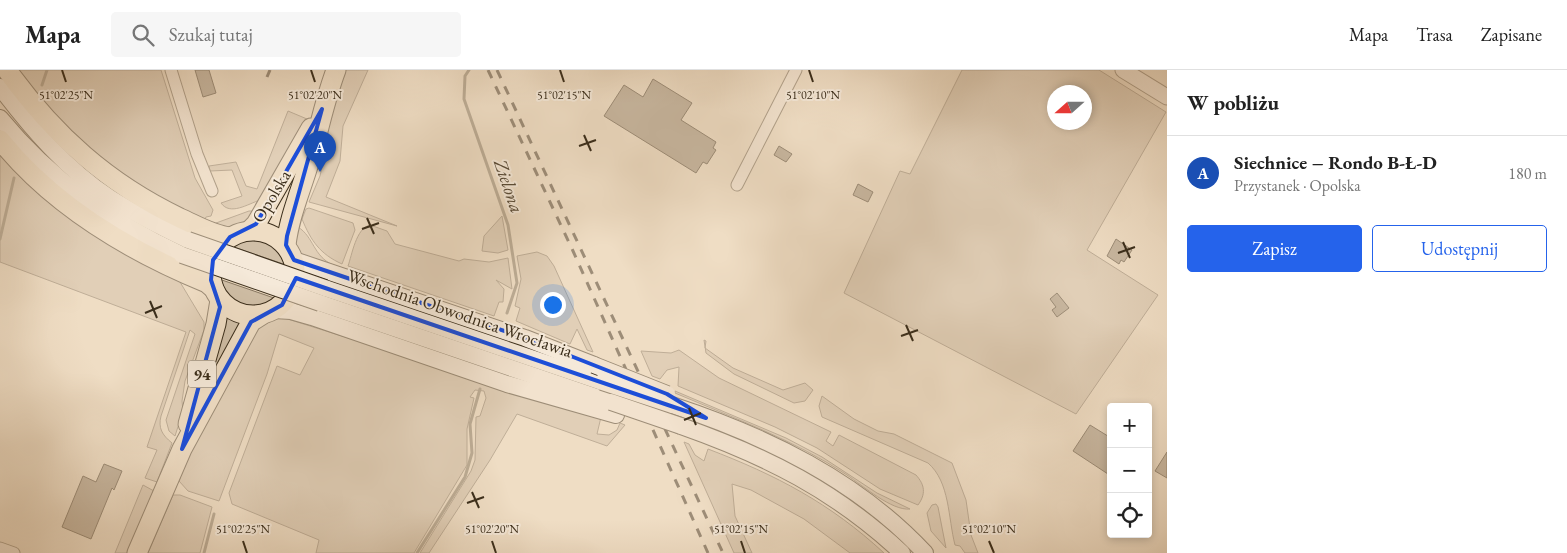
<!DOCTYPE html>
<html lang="pl">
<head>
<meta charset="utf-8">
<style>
	:root { --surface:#fff; --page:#f6f6f6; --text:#222; --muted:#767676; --line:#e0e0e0; --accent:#2563eb }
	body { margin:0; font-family:"EB Garamond",serif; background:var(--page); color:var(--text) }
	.controls { position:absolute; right:15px; bottom:15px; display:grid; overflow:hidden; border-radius:5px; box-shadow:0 2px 8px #0003 }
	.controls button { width:45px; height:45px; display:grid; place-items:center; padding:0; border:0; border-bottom:1px solid var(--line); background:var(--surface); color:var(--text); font:25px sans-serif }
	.compass { position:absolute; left:1047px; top:15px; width:45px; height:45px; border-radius:50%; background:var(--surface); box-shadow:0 2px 8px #0003; rotate:249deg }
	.you { position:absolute; left:552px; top:234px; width:18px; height:18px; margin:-12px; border:4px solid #fff; border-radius:50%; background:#1a73e8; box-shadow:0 0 0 8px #1a73e833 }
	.badge { display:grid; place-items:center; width:32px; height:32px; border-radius:50%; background:var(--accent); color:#fff; font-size:16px; font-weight:700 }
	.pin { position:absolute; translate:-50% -41px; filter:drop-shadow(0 1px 2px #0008) }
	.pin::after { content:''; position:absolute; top:26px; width:18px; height:15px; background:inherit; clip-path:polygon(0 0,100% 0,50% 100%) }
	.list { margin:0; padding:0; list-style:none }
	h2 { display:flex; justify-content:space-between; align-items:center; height:65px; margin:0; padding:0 20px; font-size:21px }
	h2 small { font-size:16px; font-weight:400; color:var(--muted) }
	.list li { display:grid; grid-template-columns:32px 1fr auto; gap:15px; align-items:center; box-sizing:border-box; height:75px; padding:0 20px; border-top:1px solid var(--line) }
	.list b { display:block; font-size:19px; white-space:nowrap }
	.list p { margin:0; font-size:16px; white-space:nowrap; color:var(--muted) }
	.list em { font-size:16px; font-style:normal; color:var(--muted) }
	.actions { display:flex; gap:10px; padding:15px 20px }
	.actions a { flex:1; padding:11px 0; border:1px solid var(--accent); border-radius:5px; text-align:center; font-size:18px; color:var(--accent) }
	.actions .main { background:var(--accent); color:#fff }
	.icon { flex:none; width:28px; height:28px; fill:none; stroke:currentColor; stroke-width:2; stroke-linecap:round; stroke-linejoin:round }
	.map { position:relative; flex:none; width:1167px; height:483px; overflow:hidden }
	header { display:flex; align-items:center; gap:30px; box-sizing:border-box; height:70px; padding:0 25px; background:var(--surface); border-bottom:1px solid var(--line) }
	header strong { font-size:24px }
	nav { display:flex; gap:28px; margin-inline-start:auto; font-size:18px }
	.search { width:350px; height:45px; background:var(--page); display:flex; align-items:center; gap:12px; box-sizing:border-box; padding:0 18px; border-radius:5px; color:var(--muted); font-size:19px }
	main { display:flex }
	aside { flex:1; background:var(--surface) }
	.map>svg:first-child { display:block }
	.green { fill:#d0bfa7; stroke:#867661; fill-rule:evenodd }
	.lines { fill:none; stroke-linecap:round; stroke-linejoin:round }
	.stream { stroke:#82745e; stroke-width:3 }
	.building { fill:#998973; stroke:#3b2e1b }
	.minor-casing { stroke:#685a45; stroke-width:13 }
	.tertiary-casing { stroke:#685a45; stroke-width:17 }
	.secondary-casing { stroke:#3b2e1b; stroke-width:18 }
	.primary-casing { stroke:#3b2e1b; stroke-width:21 }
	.minor { stroke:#f5e9d9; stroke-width:11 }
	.tertiary { stroke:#f5e9d9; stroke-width:15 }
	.secondary { stroke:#f5e9d9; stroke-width:16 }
	.primary { stroke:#efddc4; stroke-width:19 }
	.rail { stroke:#3b2e1b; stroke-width:3; stroke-dasharray:9 9; stroke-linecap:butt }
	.secondary-bridge-casing { stroke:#3b2e1b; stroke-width:18; stroke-linecap:butt }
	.secondary-bridge { stroke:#f5e9d9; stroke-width:16 }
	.marked { fill:none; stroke:#1d4ed8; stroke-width:4; stroke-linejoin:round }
	.ticks { fill:none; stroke:#3b2e1b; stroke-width:2 }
	.labels { text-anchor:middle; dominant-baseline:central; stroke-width:4; stroke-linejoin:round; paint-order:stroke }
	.shield { fill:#f5e9d9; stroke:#736654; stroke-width:1 }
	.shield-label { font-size:16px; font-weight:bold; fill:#3b2e1b }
	.street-label { font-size:18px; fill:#3b2e1b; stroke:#f5e9d9 }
	.water-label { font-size:19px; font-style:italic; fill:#594b37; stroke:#f5e9d9 }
	.ticks-label { font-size:12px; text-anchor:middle; fill:#3b2e1b; stroke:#f5e9d9; stroke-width:4; stroke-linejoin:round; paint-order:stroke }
</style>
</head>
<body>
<header>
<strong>Mapa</strong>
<div class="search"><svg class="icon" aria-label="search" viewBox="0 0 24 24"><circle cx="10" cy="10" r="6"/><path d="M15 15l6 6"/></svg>Szukaj tutaj</div>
<nav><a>Mapa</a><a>Trasa</a><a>Zapisane</a></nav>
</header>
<main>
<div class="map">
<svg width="1167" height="483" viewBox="0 0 1167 483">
	<rect width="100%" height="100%" fill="#efddc4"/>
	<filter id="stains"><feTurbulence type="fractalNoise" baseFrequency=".004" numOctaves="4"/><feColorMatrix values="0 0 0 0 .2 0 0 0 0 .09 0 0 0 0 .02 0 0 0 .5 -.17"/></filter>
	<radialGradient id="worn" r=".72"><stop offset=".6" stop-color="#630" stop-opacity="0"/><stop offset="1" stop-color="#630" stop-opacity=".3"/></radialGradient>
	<!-- green -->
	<g class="green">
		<path d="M13,0H161L195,108L213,140L211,146L206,147L203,153L106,99Z"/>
		<path d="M345,0H368L343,56L340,91L326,127L397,156L309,132L320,106L327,75V71H322Z"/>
		<path d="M962,0H1099L1166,42L1087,180L1158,225L1076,344L844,223L900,101L910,104ZM1054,22H1084V52H1054Z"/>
		<path d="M288,41L307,49L262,131L260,130C248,134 230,146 221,133L242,126L232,100L210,101L209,96L236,92L246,116L257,119Z"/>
		<path d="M0,79L181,208L180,212L204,252V260L185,311L182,331L183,341L175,366L169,361L166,350L195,264L190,260L161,346C158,358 162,365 172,373L157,412L145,408L157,380L147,377L186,262L0,192Z"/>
		<path d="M309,138L353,153L355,160L342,194C320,184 311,171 302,149L306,139Z"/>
		<path d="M249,141H256C247,157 233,159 216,156V153Z"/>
		<path d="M502,146L508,180L498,183L482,181L484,166Z"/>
		<path d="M370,155L387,161L395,174L459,191L464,189L489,192L508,188L512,219L496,210L504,219L503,232H499L494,246L348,196C352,185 356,158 370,155Z"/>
		<path d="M298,157C314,167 313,186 333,195L303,187L294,171Z"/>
		<path d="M255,167C273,169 283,179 289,196L231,176L240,170Z"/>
		<path d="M537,182L547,186L554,196L593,282L587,280L577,259L570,274L516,251L520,238L515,236L521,209L517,186Z"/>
		<path d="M219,209L277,229C254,245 227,236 219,209Z"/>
		<path d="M227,244L244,252L200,332Z"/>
		<path d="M278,246L601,347L597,364L609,365L617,360L620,353L625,355L607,376L517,344L490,390L429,483H420L471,401L475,390L476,347L480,346L486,328L484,321L475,320L470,327L474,328L467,359V395L414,483H316L319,470L232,434L229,423L277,296L300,305L314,278L279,264L267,304L219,431L188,421L179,411L187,387L258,254Z"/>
		<path d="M704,270L706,271L705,278L733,298L783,320L805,313L813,320L805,331L794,333L734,304L706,283Z"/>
		<path d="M679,280L719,308L831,362L826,371L833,376L839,365L916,405C925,415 926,424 918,435L880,419L817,378L775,357L678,316L679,297L667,300L660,309L652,306L641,281L671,283Z"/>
		<path d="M675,321L786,368L822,387L877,423L910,439C892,441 863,416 847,405C794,370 734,348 675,323Z"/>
		<path d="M822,326L854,349L878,361L894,364L952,393L966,430L971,465L978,483H965L960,476L955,475C948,448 950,412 928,393L822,347L819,336Z"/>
		<path d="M684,372L689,374L695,385L704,391L708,379C776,405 830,433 884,483H850L804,449L751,420L732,414L735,446L752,483H734Z"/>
		<path d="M143,415L154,421L127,483H115Z"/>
		<path d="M173,425H180L212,437L200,483H148Z"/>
		<path d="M936,434L938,437L946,478L931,461L927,443L932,435Z"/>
	</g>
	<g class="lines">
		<!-- stream -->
		<g class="stream">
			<path d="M469,0L465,6L464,29L508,155L517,213L507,243"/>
			<path d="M42,15L47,0"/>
			<path d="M0,169L14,108"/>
			<path d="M204,483L214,444"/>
			<path d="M417,483L465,407L472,383L470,354L480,319"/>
		</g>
	</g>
	<!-- building -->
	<g class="building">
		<path d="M195,0H209L216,23L203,27Z"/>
		<path d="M653,9L692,33L681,50L716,72L713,78L716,80L707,94L703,92L696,103L604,46L624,15L643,27Z"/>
		<path d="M779,76L792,84L786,92L774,85Z"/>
		<path d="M858,114L873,122L868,132L853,125Z"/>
		<path d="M1116,169L1132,180L1124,192L1121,190L1119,194L1107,186Z"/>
		<path d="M1057,223L1069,238L1057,247L1052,240L1056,237L1050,229Z"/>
		<path d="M1090,355L1111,368V406L1073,381Z"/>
		<path d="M1167,382V408L1155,401Z"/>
		<path d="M104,394L122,401L114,420L112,418L91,469L62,457L83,406L96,412Z"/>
	</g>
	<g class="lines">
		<defs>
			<g id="minor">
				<path d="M171,0L197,84L212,121"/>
				<path d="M737,115L796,0"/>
				<path d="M0,478L14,483"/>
			</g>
			<path id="tertiary" d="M1123,0L1167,27"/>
			<g id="secondary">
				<path d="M0,17C31,58 66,99 110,128C135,144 161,157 188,170"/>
				<path d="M0,48C50,109 110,151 182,185"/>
				<path d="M294,190L525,268L594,295"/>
				<path d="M325,218L602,312"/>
				<path d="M320,233L611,332"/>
				<path d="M274,240L291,241L312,247L507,314L616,345"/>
				<path d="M672,335C766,366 857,410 925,483"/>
				<path d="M681,356C766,386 836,421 902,483"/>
			</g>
			<g id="primary">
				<path d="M7,0C54,65 107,113 180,148C196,155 212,165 230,167"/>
				<path d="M0,70C54,137 129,181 207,213L214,219"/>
				<path d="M250,160L256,154L311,58"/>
				<circle cx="253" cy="203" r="42"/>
				<path d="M286,175C289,147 301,120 309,93C319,61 324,32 336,0"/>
				<path d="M188,354L216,254L220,230"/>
				<path d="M137,483L182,379L251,252L262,245"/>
			</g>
		</defs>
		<!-- minor casing -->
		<use href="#minor" class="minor-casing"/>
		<!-- tertiary casing -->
		<use href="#tertiary" class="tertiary-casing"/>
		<!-- secondary casing -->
		<use href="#secondary" class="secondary-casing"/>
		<!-- primary casing -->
		<use href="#primary" class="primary-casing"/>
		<!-- minor -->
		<use href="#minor" class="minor"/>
		<!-- tertiary -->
		<use href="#tertiary" class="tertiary"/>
		<!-- secondary -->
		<use href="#secondary" class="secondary"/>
		<!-- primary -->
		<use href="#primary" class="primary"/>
		<!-- rail -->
		<g class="rail">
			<path d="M488,0L573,181L708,483"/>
			<path d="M497,0L723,483"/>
			<path d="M267,7L270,0"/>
		</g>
		<defs>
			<g id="secondary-bridge">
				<path d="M188,170L325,218"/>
				<path d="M182,185L320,233"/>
				<path d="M594,295L667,324"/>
				<path d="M602,312L672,335"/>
				<path d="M611,332L681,356"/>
			</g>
		</defs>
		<!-- secondary-bridge casing -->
		<use href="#secondary-bridge" class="secondary-bridge-casing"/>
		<!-- secondary-bridge -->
		<use href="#secondary-bridge" class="secondary-bridge"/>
	</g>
	<!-- marked area -->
	<path d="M0 0H1167V483H0ZM322,39L287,166L286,175L294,190L525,268L667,324L706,348L296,208L282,235L251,252L182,379L220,237L211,210L213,190L230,167L256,154Z" fill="#efddc4" fill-opacity=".55" fill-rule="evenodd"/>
	<path class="marked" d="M322,39L287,166L286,175L294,190L525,268L667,324L706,348L296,208L282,235L251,252L182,379L220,237L211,210L213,190L230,167L256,154Z"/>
	<!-- ticks -->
	<path class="ticks" d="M62,0L66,12M311,0L315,12M560,0L564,12M809,0L813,12M584,65L591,81M579,76L596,70M367,148L374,164M362,159L379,153M1123,172L1130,188M1118,183L1135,177M150,231L157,248M145,243L162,236M906,255L913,271M901,266L918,260M689,338L696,355M684,350L701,343M472,422L479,438M467,433L484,427M243,471L247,483M492,471L496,483M741,471L745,483M989,471L994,483"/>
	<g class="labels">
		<!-- shield labels -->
		<rect class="shield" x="188" y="290.5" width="28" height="27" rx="4"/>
		<g class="shield-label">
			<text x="202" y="304">94</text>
		</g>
		<!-- street labels -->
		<g class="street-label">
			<text transform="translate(271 126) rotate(-59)">Opolska</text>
			<text transform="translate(460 243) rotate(19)">Wschodnia Obwodnica Wrocławia</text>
		</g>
		<!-- water labels -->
		<g class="water-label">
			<text transform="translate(509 116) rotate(71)">Zielona</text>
		</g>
	</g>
	<g class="ticks-label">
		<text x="66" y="29">51°02'25"N</text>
		<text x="315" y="29">51°02'20"N</text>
		<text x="564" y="29">51°02'15"N</text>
		<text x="813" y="29">51°02'10"N</text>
		<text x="243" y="463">51°02'25"N</text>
		<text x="492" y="463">51°02'20"N</text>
		<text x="741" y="463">51°02'15"N</text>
		<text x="989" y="463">51°02'10"N</text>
	</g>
	<rect width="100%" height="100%" filter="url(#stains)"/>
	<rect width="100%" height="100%" fill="url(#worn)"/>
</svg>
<div class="controls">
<button>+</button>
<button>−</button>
<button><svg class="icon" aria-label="locate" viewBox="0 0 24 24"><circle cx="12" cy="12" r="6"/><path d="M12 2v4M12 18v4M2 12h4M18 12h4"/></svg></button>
</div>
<svg class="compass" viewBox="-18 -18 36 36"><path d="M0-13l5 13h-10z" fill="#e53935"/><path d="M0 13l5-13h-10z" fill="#767676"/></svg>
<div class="you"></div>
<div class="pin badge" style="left:320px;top:102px;background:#1a4fb4">A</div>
</div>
<aside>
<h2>W pobliżu<small></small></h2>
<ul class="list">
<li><span class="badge" style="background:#1a4fb4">A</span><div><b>Siechnice – Rondo B-Ł-D</b><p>Przystanek · Opolska</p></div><em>180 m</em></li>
</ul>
<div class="actions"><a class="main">Zapisz</a><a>Udostępnij</a></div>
</aside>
</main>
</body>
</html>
